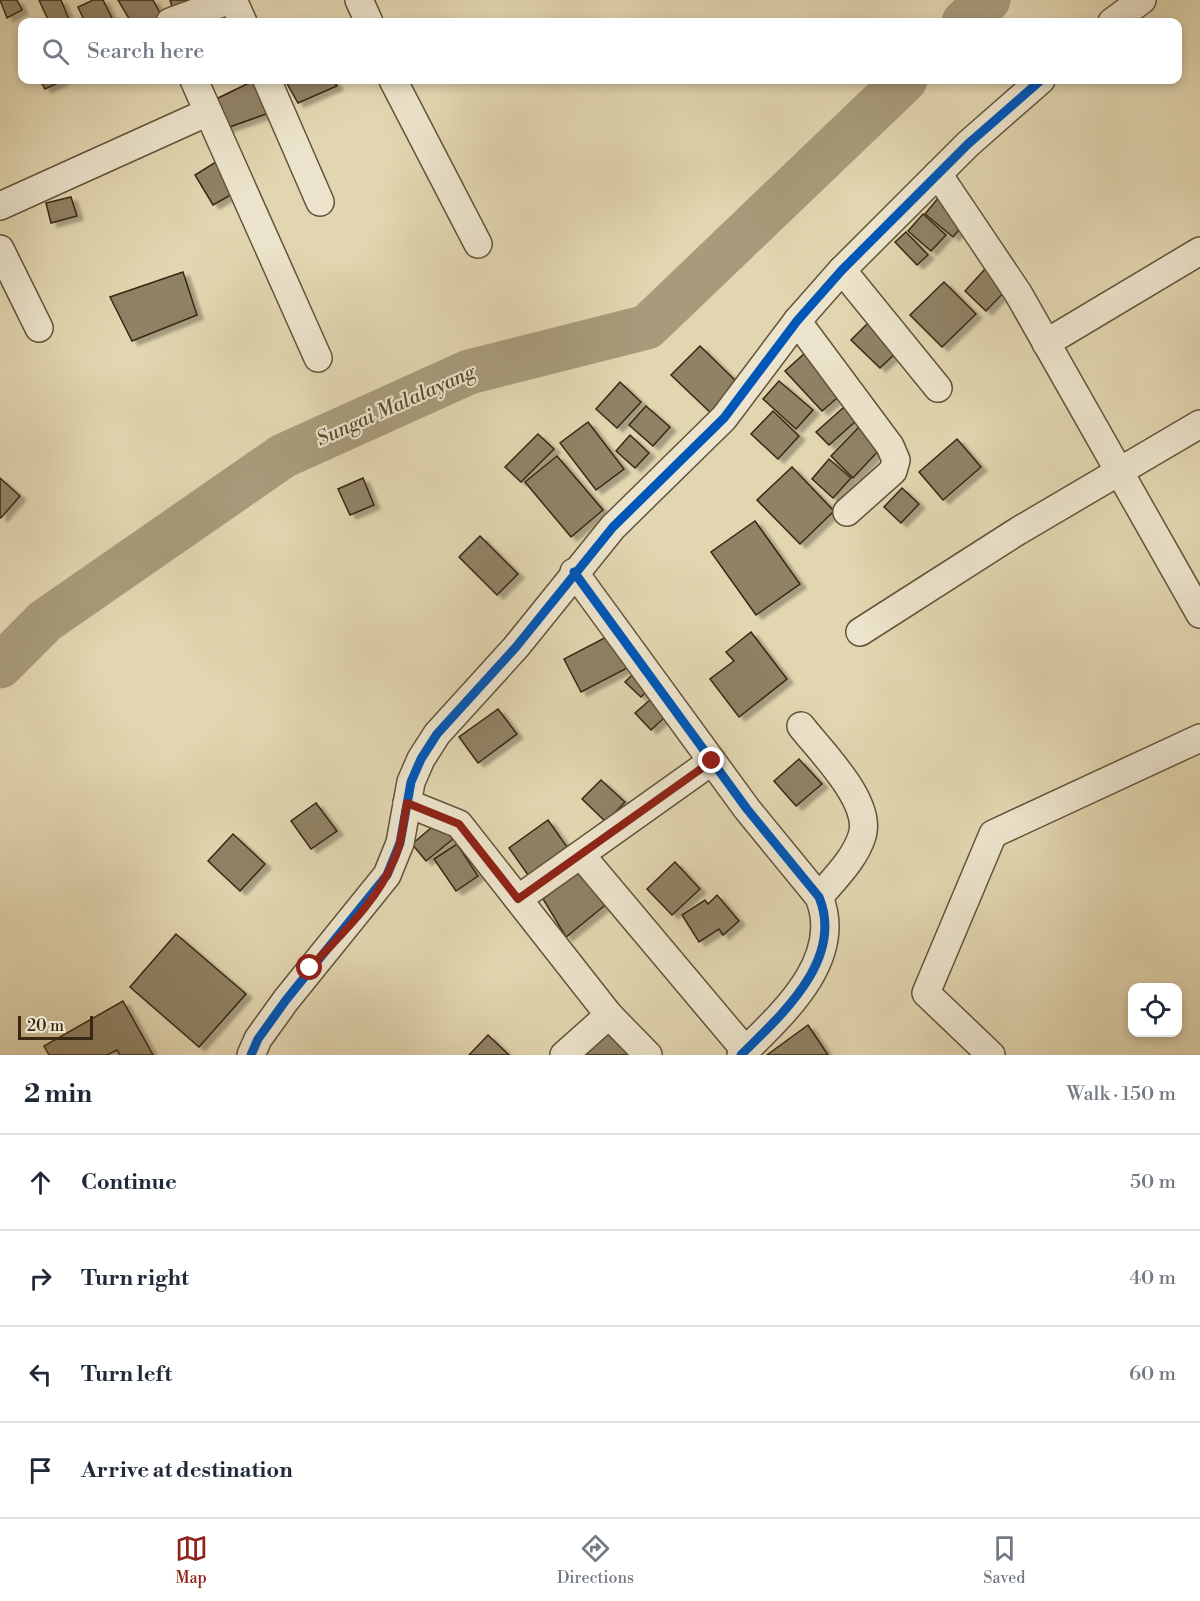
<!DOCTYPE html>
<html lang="en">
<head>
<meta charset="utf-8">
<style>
	:root { --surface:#fff; --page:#f6f6f7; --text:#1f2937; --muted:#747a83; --line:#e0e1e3; --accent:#8f2418 }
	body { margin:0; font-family:"Libre Bodoni",serif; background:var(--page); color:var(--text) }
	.controls { position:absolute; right:18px; bottom:18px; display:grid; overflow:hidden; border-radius:12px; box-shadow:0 3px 9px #0003 }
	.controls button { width:54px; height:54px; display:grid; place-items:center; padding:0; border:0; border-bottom:2px solid var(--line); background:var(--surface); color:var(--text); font:30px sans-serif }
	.scale { position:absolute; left:18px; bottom:15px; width:75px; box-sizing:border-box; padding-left:6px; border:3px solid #382813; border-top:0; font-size:16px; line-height:21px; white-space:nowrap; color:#382813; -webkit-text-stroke:4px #ece4cc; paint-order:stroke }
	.stop { position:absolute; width:18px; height:18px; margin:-14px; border:4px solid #8f2418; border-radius:50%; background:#fff }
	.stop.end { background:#8f2418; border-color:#fff; box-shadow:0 2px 6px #0008 }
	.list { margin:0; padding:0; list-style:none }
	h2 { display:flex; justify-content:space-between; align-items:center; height:78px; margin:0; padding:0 24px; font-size:26px }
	h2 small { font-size:20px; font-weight:400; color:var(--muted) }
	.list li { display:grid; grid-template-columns:39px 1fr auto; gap:18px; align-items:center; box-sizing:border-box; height:96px; padding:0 24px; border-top:2px solid var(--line) }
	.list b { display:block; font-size:22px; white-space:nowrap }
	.list em { font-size:20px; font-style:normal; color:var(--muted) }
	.icon { flex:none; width:33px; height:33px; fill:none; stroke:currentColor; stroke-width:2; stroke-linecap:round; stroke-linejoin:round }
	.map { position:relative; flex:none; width:1200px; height:1055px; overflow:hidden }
	.search { position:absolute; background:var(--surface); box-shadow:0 3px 9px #0003; left:18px; right:18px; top:18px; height:66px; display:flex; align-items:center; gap:15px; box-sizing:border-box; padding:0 21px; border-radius:12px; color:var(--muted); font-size:22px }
	.sheet { height:462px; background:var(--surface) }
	nav { display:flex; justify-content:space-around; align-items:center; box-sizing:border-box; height:84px; border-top:2px solid var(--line); background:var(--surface); font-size:16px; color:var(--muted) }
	nav a { display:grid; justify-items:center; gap:3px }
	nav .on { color:var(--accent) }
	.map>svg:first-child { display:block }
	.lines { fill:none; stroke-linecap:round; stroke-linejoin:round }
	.river { stroke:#a89b7b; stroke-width:45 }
	.building { fill:#908265; stroke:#382813; stroke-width:1.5; filter:url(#shadow) }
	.minor-casing { stroke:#62543a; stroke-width:30 }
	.minor { stroke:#ece4cc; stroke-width:27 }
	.cycleway-casing { stroke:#ece4cc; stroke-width:13 }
	.cycleway { stroke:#0057b8; stroke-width:9 }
	.route { stroke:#8f2418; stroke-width:8 }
	.labels { text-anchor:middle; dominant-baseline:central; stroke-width:4.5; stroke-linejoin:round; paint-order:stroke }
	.water-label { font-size:20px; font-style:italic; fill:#5a4a32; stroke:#ece4cc }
</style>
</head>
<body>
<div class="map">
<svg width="1200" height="1055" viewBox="0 0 1200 1055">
	<defs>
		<filter id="shadow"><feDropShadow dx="6" dy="4" stdDeviation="1.5" flood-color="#0004"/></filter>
	</defs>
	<rect width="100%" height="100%" fill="#e2d6b0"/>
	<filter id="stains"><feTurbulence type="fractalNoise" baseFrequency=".00333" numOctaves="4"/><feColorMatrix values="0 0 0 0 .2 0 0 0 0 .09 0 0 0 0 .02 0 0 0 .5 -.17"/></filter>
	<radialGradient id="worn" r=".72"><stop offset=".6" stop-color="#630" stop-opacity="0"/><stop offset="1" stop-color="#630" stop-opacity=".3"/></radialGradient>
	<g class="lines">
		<!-- river -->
		<g class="river">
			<path d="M964,22L988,0"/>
			<path d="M0,666L45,621L283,456L469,372L647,327L905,80"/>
		</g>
	</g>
	<!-- building -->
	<g class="building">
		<path d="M0,0H17L22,10L7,18Z"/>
		<path d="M39,0H61L70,22H49Z"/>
		<path d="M93,0H103L114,22H85L78,7Z"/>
		<path d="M118,0H153L165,22H131Z"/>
		<path d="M170,0H192L172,7Z"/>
		<path d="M40,80H64L45,89Z"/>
		<path d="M255,80L269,113L224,129L214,100Z"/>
		<path d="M285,80H333L337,86L298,103Z"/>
		<path d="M219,160L238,191L213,205L195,175Z"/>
		<path d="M71,197L77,216L51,223L46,203Z"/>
		<path d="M939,197L966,221L953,237L925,214Z"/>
		<path d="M923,214L946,235L931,251L908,231Z"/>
		<path d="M906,232L928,255L917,265L895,242Z"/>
		<path d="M985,269L1007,289L986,311L965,291Z"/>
		<path d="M183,272L197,315L132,341L110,297Z"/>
		<path d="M944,282L976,314L942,347L910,315Z"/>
		<path d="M873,318L902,347L880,368L851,340Z"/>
		<path d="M700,346L742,387L714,416L671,375Z"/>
		<path d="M806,352L843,393L822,411L785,371Z"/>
		<path d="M779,381L813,410L796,429L763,399Z"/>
		<path d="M620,382L641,402L617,428L596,409Z"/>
		<path d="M646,406L670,427L653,446L629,425Z"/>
		<path d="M844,407L856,421L829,445L816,432Z"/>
		<path d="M773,411L799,436L778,459L751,434Z"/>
		<path d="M588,422L624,469L596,490L560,443Z"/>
		<path d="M859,427L881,448L853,478L831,456Z"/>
		<path d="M538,434L554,449L521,482L505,467Z"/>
		<path d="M630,435L649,453L635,468L616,451Z"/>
		<path d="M957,439L981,467L943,500L919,472Z"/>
		<path d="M557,456L603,510L571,537L525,482Z"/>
		<path d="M829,459L851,478L833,498L812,479Z"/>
		<path d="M792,467L834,511L800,544L757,500Z"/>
		<path d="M0,478L20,496L1,518L0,517Z"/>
		<path d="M363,478L374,505L350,515L338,489Z"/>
		<path d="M902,488L919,504L901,523L884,507Z"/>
		<path d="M755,521L800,584L756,615L711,552Z"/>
		<path d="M480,536L518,574L497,595L459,557Z"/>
		<path d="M616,632L633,665L581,692L564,659Z"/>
		<path d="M751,632L787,679L739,717L710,679L734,661L726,652Z"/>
		<path d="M638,669L653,685L641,697L625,682Z"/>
		<path d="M651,699L666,716L651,730L635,713Z"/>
		<path d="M498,709L517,734L478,763L459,737Z"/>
		<path d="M799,759L822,784L796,806L774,781Z"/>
		<path d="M601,780L625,802L606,822L582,799Z"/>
		<path d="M316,803L337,831L311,849L291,821Z"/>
		<path d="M548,820L567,847L528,875L509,848Z"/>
		<path d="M438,822L453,839L426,861L412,844Z"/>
		<path d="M233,834L265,864L240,891L208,861Z"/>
		<path d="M457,844L478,876L456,891L434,859Z"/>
		<path d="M675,862L700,889L672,915L647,889Z"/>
		<path d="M578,871L609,902L566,937L543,899Z"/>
		<path d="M717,895L739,921L723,935L719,929L699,942L682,915L705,900L708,904Z"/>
		<path d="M176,934L246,994L199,1047L130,987Z"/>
		<path d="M123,1001L153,1055H120L117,1050L107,1055H49L44,1046Z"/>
		<path d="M808,1025L828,1055H767Z"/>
		<path d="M612,1027L639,1055H589L586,1052Z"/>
		<path d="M488,1035L509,1055H469Z"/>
	</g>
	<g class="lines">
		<defs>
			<g id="minor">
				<path d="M233,0L243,22"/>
				<path d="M359,0L369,22"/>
				<path d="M170,22L230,0"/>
				<path d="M1112,22L1142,0"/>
				<path d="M194,80L318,358"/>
				<path d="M267,80L320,202"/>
				<path d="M393,80L478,244"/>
				<path d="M938,174L1018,293L1200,614"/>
				<path d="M0,206L208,112"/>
				<path d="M0,249L39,328"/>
				<path d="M842,270L938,388"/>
				<path d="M797,321L890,446L896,460L893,471L847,512"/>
				<path d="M1046,343L1200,251"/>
				<path d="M574,572L747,809L819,897C845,960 780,1016 741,1055"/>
				<path d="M860,632L1018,531L1200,424"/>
				<path d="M801,726C821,752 873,802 862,836C855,859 834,879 819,897"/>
				<path d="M407,803L459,824L609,1015L648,1055"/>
				<path d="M581,855L745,1050"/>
				<path d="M518,899L712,761"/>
				<path d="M251,1055L258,1039L286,1000L387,875L400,843L411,782L421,759L437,734L516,647L613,527L724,418L797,321L842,270L968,144L1041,80"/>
				<path d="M564,1055L609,1015"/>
				<path d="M991,1055L926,993L993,834L1200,738"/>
			</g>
		</defs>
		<!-- minor casing -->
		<use href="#minor" class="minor-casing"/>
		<!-- minor -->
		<use href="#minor" class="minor"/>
		<defs>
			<g id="cycleway">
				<path d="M574,572L747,809L819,897C845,960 780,1016 741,1055"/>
				<path d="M251,1055L258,1039L286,1000L387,875L400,843L411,782L421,759L437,734L516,647L613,527L724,418L797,321L842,270L968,144L1041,80"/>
			</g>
		</defs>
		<!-- cycleway casing -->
		<use href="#cycleway" class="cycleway-casing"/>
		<!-- cycleway -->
		<use href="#cycleway" class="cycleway"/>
	</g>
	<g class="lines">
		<!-- route -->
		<path class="route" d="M310,968C339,936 376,903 393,862C402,844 403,823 407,803L459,824L518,899L712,761"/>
	</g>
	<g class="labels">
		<!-- water labels -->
		<g class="water-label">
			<text transform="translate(396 406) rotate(-24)">Sungai Malalayang</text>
		</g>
	</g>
	<rect width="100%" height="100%" filter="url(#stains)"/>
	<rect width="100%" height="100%" fill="url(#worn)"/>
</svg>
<div class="controls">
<button><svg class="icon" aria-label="locate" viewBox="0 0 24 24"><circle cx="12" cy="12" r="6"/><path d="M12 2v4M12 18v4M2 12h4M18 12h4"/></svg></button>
</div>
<div class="scale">20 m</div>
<div class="stop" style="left:310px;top:968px"></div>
<div class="stop end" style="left:712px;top:761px"></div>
<div class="search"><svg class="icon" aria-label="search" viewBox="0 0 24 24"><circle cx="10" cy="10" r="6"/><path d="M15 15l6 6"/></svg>Search here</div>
</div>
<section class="sheet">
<h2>2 min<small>Walk · 150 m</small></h2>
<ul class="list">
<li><svg class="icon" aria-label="ahead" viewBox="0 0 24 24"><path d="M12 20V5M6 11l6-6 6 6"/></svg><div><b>Continue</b></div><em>50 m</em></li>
<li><svg class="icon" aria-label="right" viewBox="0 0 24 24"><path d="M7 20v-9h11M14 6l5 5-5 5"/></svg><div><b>Turn right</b></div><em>40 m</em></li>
<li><svg class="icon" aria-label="left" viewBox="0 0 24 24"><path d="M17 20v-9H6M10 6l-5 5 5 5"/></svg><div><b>Turn left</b></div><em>60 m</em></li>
<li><svg class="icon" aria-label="arrive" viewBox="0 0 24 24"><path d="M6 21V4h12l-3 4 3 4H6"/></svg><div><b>Arrive at destination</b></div></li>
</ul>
</section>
<nav>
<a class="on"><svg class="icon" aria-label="map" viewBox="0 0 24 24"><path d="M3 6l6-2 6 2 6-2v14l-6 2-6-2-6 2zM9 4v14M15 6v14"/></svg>Map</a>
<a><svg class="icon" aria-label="directions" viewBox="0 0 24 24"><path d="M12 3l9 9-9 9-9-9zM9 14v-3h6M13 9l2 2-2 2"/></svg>Directions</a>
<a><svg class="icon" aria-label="saved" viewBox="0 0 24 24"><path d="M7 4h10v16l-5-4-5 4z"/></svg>Saved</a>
</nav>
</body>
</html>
